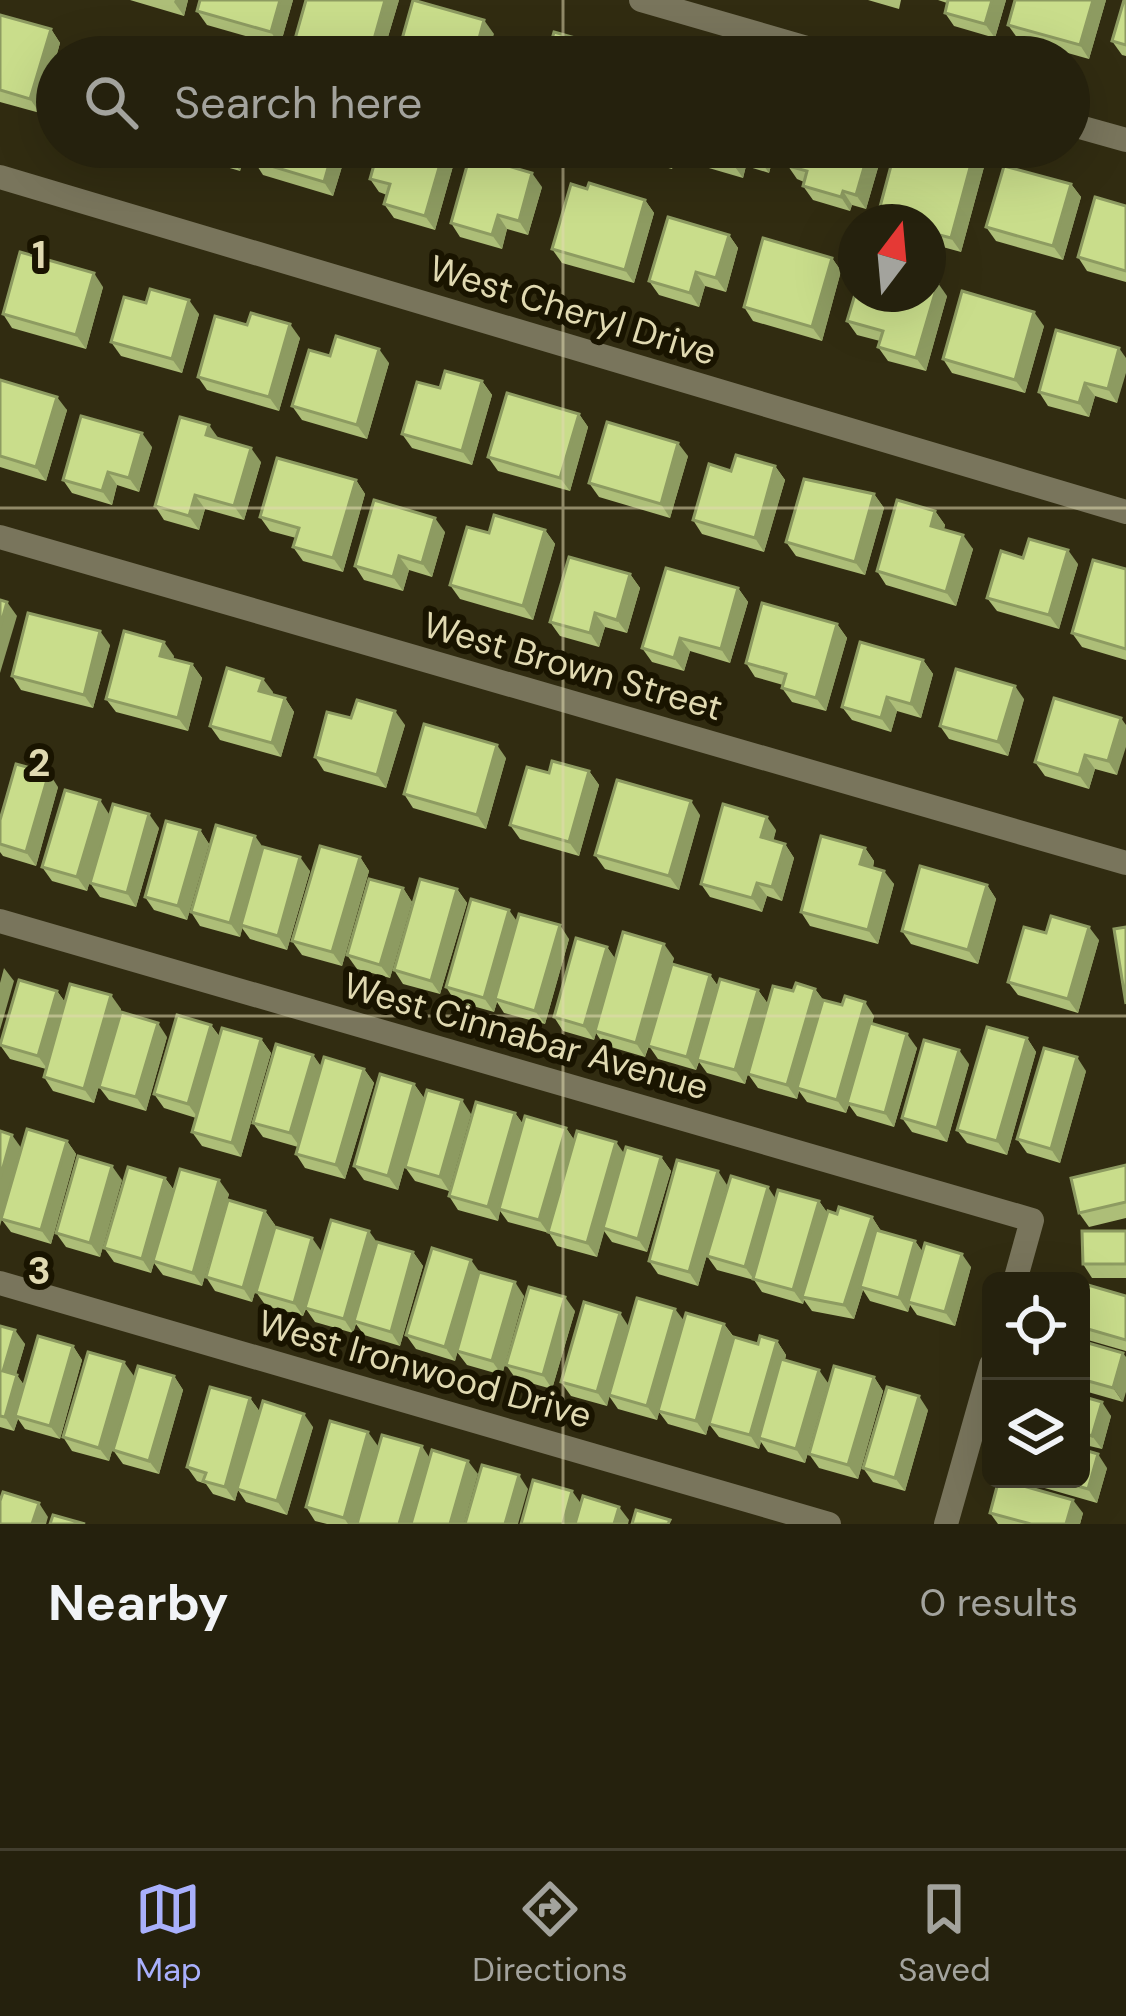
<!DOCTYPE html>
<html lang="en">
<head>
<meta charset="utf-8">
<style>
	:root { --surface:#25210d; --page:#312e1b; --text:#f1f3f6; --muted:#a3a39d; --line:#423e2e; --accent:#a9b0fc }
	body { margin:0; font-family:"DM Sans",sans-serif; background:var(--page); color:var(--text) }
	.controls { position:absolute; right:36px; bottom:36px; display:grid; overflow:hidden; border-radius:18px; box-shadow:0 12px 48px #0002 }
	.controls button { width:108px; height:108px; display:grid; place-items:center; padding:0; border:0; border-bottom:3px solid var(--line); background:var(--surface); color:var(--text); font:60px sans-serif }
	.compass { position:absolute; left:838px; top:204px; width:108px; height:108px; border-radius:50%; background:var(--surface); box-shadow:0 12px 48px #0002; rotate:16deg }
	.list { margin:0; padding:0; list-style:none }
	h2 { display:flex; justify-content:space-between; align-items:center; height:156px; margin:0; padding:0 48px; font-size:51px }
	h2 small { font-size:39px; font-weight:400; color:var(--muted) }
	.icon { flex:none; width:66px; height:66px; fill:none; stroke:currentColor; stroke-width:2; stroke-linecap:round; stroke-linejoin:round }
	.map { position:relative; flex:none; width:1126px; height:1524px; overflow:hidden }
	.search { position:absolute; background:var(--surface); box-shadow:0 12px 48px #0002; left:36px; right:36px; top:36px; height:132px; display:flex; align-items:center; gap:30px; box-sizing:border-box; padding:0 42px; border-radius:66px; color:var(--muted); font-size:45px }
	.sheet { height:324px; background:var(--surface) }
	nav { display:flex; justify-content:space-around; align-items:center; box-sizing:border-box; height:168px; border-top:3px solid var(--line); background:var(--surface); font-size:33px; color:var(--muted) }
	nav a { display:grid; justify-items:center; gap:6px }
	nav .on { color:var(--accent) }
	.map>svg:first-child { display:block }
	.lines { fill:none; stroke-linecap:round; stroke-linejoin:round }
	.street { stroke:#79755c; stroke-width:24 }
	.wall { fill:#adbe78 }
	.shaded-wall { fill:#8d9b61 }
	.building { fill:#c9dd8b; stroke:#8d9b61; stroke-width:3 }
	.grid { fill:none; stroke:#e0d9b1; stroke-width:3; stroke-opacity:0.55 }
	.labels { text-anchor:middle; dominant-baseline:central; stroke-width:12; stroke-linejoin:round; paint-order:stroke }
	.street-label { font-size:36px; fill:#e0d9b1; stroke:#191400 }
	.grid-label { font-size:39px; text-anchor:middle; font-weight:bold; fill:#e0d9b1; stroke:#191400; stroke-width:12; stroke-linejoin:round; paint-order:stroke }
</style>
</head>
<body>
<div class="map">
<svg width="1126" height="1524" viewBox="0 0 1126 1524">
	<rect width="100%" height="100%" fill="#312c11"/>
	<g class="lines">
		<!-- street -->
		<g class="street">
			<path d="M641,0L838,57"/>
			<path d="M1069,124L1126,140"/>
			<path d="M0,177L1126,512"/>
			<path d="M0,537L1126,863"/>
			<path d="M0,921L1032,1220L1015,1281"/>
			<path d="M0,1283L829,1524"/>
			<path d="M946,1524L991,1365"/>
		</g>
	</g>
	<!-- wall -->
	<g class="wall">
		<path d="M130,0H188L184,16Z"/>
		<path d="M293,0L280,46L207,25L197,11Z"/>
		<path d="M399,0L382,57H320L305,53L295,39Z"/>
		<path d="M868,0H901L899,9Z"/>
		<path d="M938,0H1006L995,38L954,26L945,13L947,3Z"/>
		<path d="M1106,0L1089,59L1018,39L1008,25Z"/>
		<path d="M1126,0V56L1122,55L1112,41Z"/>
		<path d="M0,15L51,29L60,43L40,113L0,102Z"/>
		<path d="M200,147H247L240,171L209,162Z"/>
		<path d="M258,147H348L333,196L263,175L254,161Z"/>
		<path d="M379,147H453L457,152L435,230L394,218L384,204L387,195L379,192L370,179Z"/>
		<path d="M595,147H678L672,169Z"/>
		<path d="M776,147L769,173L746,166L743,178L702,166L693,152Z"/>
		<path d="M884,147L866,209L852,205L850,211L813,200L803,186L804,182L797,179L788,166Z"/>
		<path d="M984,167L961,252L928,243V222H879L877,218Z"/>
		<path d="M1071,184L1081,197L1063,260L996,241L986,227Z"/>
		<path d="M542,187L528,235L507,229L502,249L460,237L451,223Z"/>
		<path d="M587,189L645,200L654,213L634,283L562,263L552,249Z"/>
		<path d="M1126,206V282L1087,271L1078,257Z"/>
		<path d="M729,235L738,248L726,292L705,286L699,307L659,295L649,281Z"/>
		<path d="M832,258L841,271L822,341L753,321L744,307Z"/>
		<path d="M103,287L86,349L12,328L3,314Z"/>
		<path d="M947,296L926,371L888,361L878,347L880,341L857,335L847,321Z"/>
		<path d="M146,303L199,314L182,373L121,356L111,342Z"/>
		<path d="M247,325L300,338L279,411L207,390L198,377Z"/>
		<path d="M1044,326L1025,393L952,373L943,359Z"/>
		<path d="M330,356L389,363L367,439L302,420L292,406Z"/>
		<path d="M1126,358L1117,403L1095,396L1089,417L1048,406L1039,392Z"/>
		<path d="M0,380L67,410L46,481L0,467Z"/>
		<path d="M482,381L492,395L472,465L412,448L402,434L440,388Z"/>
		<path d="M579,414L588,427L570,491L498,471L488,457Z"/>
		<path d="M152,447L139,492L117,485L112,505L72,493L63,480Z"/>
		<path d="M688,456L670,518L599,497L589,483Z"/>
		<path d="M261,462L244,520L205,509L199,530L164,520L155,506Z"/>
		<path d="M775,466L785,480L764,552L702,534L693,520L731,471Z"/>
		<path d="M356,480L365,494L343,572L303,561L293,547L296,538L270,531L260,517Z"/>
		<path d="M874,494L884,508L865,575L796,556L786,542Z"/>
		<path d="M935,511L945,525L944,529L973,549L956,606L886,585L877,571Z"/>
		<path d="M545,530L555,544L533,620L460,599L450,585L489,533Z"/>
		<path d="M445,532L432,577L409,570L403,591L364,580L355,566Z"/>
		<path d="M1078,564L1059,629L997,611L987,598Z"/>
		<path d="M1126,569V660L1082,647L1072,633Z"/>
		<path d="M630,574L640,588L627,633L605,627L599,647L560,636L550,622Z"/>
		<path d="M738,588L748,602L730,663L690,651L684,671L652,662L642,648Z"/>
		<path d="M837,624L847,638L826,711L792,702L782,688L783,685L755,677L746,663Z"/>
		<path d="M110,645L93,708L21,690L12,676Z"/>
		<path d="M174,656L173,659L192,664L202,678L188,731L116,712L106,699Z"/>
		<path d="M923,660L933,674L921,718L897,711L891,732L852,720L842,707Z"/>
		<path d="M273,692L272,695L285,698L294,712L281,757L220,740L210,726Z"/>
		<path d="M1024,699L1008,756L949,739L940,726Z"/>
		<path d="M351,718L405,725L386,788L324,771L315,757Z"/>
		<path d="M1126,725L1117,775L1095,769L1089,789L1045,776L1035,762Z"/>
		<path d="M506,758L486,829L413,808L404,794Z"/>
		<path d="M589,771L599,785L579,856L520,839L510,825L549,773Z"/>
		<path d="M58,787L36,866L3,856L0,852V820Z"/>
		<path d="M109,814L87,891L52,881L42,867Z"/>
		<path d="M700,815L679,890L605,869L595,855Z"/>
		<path d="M159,828L136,907L100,897L90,883Z"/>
		<path d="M200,830L209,844L187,920L154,910L145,897Z"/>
		<path d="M776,830L773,840L785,844L794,858L782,901L767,896L762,912L710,897L701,884Z"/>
		<path d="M263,847L310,871L287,950L250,939L242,928L240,937L200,926L191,912Z"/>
		<path d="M865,848L874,861L873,868L894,884L878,944L810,926L801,912Z"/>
		<path d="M360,857L369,871L342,966L302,955L292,941Z"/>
		<path d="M987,885L996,899L978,964L911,944L902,931Z"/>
		<path d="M403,888L412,902L390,978L357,969L347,955Z"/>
		<path d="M457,889L467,903L440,994L403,984L394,970Z"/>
		<path d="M517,921L569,939L545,1024L504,1013L497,1002L494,1012L455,1001L446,987Z"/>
		<path d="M1099,940L1078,1013L1018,995L1008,982Z"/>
		<path d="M607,947L615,959L674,958L672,964L710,975L718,986L758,990L768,1004L745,1084L707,1073L699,1062L696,1070L658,1059L649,1046L645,1057L604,1045L596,1033L594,1040L563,1031L554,1017Z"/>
		<path d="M815,989L823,1000L874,1016L872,1024L917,1048L894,1127L857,1116L849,1105L846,1113L807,1102L799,1091L797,1099L758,1088L748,1074L793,991Z"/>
		<path d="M57,991L65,1002L121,1009L94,1103L53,1091L44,1077L46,1069L10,1059L0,1045Z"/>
		<path d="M211,1025L220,1037L261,1039L271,1053L241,1157L202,1146L192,1132L196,1118L164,1108L154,1094Z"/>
		<path d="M167,1037L146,1111L109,1100L99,1087Z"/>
		<path d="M1027,1038L1036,1052L1007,1155L967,1143L957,1130Z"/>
		<path d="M313,1055L321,1067L364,1069L374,1083L345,1179L305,1168L296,1154L298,1147L263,1137L253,1123Z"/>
		<path d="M969,1064L947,1142L912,1132L902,1118Z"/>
		<path d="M1086,1071L1060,1163L1027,1153L1017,1139Z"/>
		<path d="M414,1084L424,1098L398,1190L364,1180L354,1166Z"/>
		<path d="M515,1113L523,1124L566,1128L574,1140L624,1153L661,1157L671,1171L647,1252L612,1242L604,1231L597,1257L557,1246L549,1233L508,1222L500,1211L498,1221L458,1210L449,1196Z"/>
		<path d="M471,1114L449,1191L415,1181L405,1167Z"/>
		<path d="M67,1141L76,1154L51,1244L11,1232L2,1220L21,1148Z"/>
		<path d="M1126,1165V1218L1089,1227L1079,1213Z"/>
		<path d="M165,1178L174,1190L229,1194L202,1286L163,1275L154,1263L151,1273L114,1262L104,1248Z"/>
		<path d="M122,1180L100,1257L66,1247L56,1233Z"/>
		<path d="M727,1185L698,1286L658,1274L649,1261Z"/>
		<path d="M776,1198L819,1201L828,1214L872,1217L881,1231L915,1241L922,1251L971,1267L955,1326L917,1315L910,1305L908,1312L870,1301L863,1290L854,1319L812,1311L804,1300L803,1304L762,1292L754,1280L717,1270L707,1256Z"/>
		<path d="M265,1211L275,1225L252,1302L215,1291L206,1277Z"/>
		<path d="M1126,1231V1278H1092L1083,1264Z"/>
		<path d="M377,1242L413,1252L423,1266L400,1346L364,1335L356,1324L353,1333L315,1322L306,1309L303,1316L266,1306L256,1292L322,1251Z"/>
		<path d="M480,1272L524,1296L502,1375L467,1365L457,1352L455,1361L416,1349L406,1335Z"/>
		<path d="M1081,1283L1126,1296V1351L1081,1338Z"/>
		<path d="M575,1311L552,1389L516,1379L506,1365Z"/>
		<path d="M684,1321L724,1324L734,1337L758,1344L777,1341L786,1355L785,1360L828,1383L805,1463L768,1452L761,1442L759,1449L719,1437L709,1424L706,1435L668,1424L659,1412L657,1420L618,1409L609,1396L607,1406L571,1396L561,1382L629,1325Z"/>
		<path d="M0,1326L25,1344L16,1374L24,1385L73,1346L82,1360L60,1439L25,1429L18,1419L14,1431L0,1427Z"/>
		<path d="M1081,1341L1123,1402L1081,1390Z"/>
		<path d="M134,1376L109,1461L72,1451L63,1437Z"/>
		<path d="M174,1376L183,1390L159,1474L123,1464L113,1450Z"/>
		<path d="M874,1377L883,1391L858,1479L819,1468L809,1454Z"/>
		<path d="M1081,1396L1111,1416L1102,1449L1081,1444Z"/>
		<path d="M250,1398L260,1412L313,1427L287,1515L246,1502L238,1490L235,1501L213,1494L206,1484L197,1481L187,1467Z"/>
		<path d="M928,1410L905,1491L873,1482L863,1468Z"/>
		<path d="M378,1446L356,1524H327L315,1521L306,1507Z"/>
		<path d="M1107,1468L1097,1503L1013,1479H1081Z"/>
		<path d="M990,1513H1083L1080,1524H998Z"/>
	</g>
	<!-- shaded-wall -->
	<g class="shaded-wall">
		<path d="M175,0H188L184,16L174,2Z"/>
		<path d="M280,0H293L280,46L271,32Z"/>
		<path d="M385,0H399L382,57H369Z"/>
		<path d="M992,0H1006L995,38L985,24Z"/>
		<path d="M1093,0H1106L1089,59L1080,45Z"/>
		<path d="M484,20L494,34L487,57H474Z"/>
		<path d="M51,29L60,43L40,113L30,99Z"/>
		<path d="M586,41L596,55L595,57H582Z"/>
		<path d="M233,147H247L240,171L230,157Z"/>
		<path d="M334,147H348L333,196L324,182Z"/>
		<path d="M445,147H453L457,152L435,230L425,216Z"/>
		<path d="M664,147H678L672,169L662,156Z"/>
		<path d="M763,147H776L769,173L759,159Z"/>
		<path d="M870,147H884L866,209L856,195Z"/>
		<path d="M737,153L746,166L743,178L733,164Z"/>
		<path d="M974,153L984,167L961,252L951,238Z"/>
		<path d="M532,173L542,187L528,235L519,221Z"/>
		<path d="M1071,184L1081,197L1063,260L1053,246Z"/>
		<path d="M843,191L852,205L850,211L841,197Z"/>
		<path d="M645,200L654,213L634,283L625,270Z"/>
		<path d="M498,215L507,229L502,249L492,235Z"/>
		<path d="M729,235L738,248L726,292L716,278Z"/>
		<path d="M832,258L841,271L822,341L812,327Z"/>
		<path d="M696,272L705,286L699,307L690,293Z"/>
		<path d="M94,273L103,287L86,349L76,335Z"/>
		<path d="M938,283L947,296L926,371L916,358Z"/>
		<path d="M189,300L199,314L182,373L172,359Z"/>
		<path d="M1034,312L1044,326L1025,393L1015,380Z"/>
		<path d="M290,324L300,338L279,411L269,397Z"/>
		<path d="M1119,348L1126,358V373L1117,403L1108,389Z"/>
		<path d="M379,349L389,363L367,439L357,425Z"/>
		<path d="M482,381L492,395L472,465L462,451Z"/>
		<path d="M1085,383L1095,396L1089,417L1079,403Z"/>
		<path d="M57,397L67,410L46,481L36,467Z"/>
		<path d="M579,414L588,427L570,491L560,478Z"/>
		<path d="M209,425L219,439L206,435Z"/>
		<path d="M142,433L152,447L139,492L129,478Z"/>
		<path d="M678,443L688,456L670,518L661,504Z"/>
		<path d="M251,448L261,462L244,520L234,506Z"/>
		<path d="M775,466L785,480L764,552L755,538Z"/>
		<path d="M108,472L117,485L112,505L102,491Z"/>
		<path d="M356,480L365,494L343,572L333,558Z"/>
		<path d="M874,494L884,508L865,575L855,562Z"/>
		<path d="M195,495L205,509L199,530L189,516Z"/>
		<path d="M935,511L945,525L941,539L931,526Z"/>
		<path d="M435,518L445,532L432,577L422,563Z"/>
		<path d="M545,530L555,544L533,620L523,606Z"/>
		<path d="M963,535L973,549L956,606L946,592Z"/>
		<path d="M1068,550L1078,564L1059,629L1049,615Z"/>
		<path d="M399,556L409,570L403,591L393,577Z"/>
		<path d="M630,574L640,588L627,633L617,620Z"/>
		<path d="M738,588L748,602L730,663L721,649Z"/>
		<path d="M7,602L17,616L0,673V627Z"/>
		<path d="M595,613L605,627L599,647L590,633Z"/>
		<path d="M837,624L847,638L826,711L816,698Z"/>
		<path d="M100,631L110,645L93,708L84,695Z"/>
		<path d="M680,638L690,651L684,671L674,658Z"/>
		<path d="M164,642L174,656L170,670L160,656Z"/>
		<path d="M923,660L933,674L921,718L911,704Z"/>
		<path d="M192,664L202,678L188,731L178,718Z"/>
		<path d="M263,679L273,692L269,705L259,691Z"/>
		<path d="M1015,686L1024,699L1008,756L998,742Z"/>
		<path d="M887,697L897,711L891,732L881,718Z"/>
		<path d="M285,698L294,712L281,757L272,743Z"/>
		<path d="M395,711L405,725L386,788L377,775Z"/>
		<path d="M1121,718L1126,725V747L1117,775L1108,761Z"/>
		<path d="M497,745L506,758L486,829L477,815Z"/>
		<path d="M1085,755L1095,769L1089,789L1079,775Z"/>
		<path d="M589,771L599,785L579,856L569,842Z"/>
		<path d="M49,773L58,787L36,866L26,852Z"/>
		<path d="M100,800L109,814L87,891L77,877Z"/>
		<path d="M691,801L700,815L679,890L669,876Z"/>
		<path d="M149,814L159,828L136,907L127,893Z"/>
		<path d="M767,817L776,830L771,851L761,837Z"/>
		<path d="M200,830L209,844L187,920L178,906Z"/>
		<path d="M255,836L265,850L240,937L230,923Z"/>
		<path d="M785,844L794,858L782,901L772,887Z"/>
		<path d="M865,848L874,861L870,878L860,864Z"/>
		<path d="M300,857L310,871L287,950L278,936Z"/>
		<path d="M360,857L369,871L342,966L332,952Z"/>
		<path d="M884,871L894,884L878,944L868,930Z"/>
		<path d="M757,883L767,896L762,912L752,898Z"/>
		<path d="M987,885L996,899L978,964L968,950Z"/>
		<path d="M403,888L412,902L390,978L380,965Z"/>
		<path d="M457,889L467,903L440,994L431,981Z"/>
		<path d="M509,910L519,924L495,999L497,1002L494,1012L484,998Z"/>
		<path d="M560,925L569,939L545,1024L535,1011Z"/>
		<path d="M1089,927L1099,940L1078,1013L1068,999Z"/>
		<path d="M664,944L674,958L645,1057L636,1043Z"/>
		<path d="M607,947L617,961L594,1040L584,1026Z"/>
		<path d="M4,968L14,981L0,1030V983Z"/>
		<path d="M710,975L720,989L696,1070L687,1057Z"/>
		<path d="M815,989L825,1002L797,1088L799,1091L797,1099L787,1085Z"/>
		<path d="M758,990L768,1004L745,1084L735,1070Z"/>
		<path d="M57,991L67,1005L48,1070L38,1056Z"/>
		<path d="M111,995L121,1009L94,1103L84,1089Z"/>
		<path d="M865,1002L874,1016L846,1113L837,1100Z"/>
		<path d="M158,1023L167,1037L146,1111L136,1097Z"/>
		<path d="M211,1025L221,1039L198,1118L188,1104Z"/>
		<path d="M907,1034L917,1048L894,1127L885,1113Z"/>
		<path d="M1027,1038L1036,1052L1007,1155L997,1141Z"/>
		<path d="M261,1039L271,1053L241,1157L232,1143Z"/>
		<path d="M959,1050L969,1064L947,1142L937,1128Z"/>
		<path d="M313,1055L323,1069L300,1147L290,1133Z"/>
		<path d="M1077,1057L1086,1071L1060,1163L1051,1149Z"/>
		<path d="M364,1069L374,1083L345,1179L336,1165Z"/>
		<path d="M414,1084L424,1098L398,1190L388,1176Z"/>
		<path d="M462,1100L471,1114L449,1191L440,1177Z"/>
		<path d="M515,1113L525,1127L499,1209L500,1211L498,1221L488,1207Z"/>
		<path d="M566,1128L575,1141L549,1234L539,1220Z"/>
		<path d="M12,1135L22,1149L0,1226V1178Z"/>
		<path d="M67,1141L76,1154L51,1244L41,1230Z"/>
		<path d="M616,1142L626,1156L597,1257L587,1243Z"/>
		<path d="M661,1157L671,1171L647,1252L638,1239Z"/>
		<path d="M112,1166L122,1180L100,1257L90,1243Z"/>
		<path d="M718,1171L727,1185L698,1286L689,1272Z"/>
		<path d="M165,1178L175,1192L151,1273L142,1259Z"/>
		<path d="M219,1180L229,1194L202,1286L193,1273Z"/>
		<path d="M768,1187L777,1201L755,1281L745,1267Z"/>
		<path d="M819,1201L829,1215L802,1297L804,1300L803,1304L793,1290Z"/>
		<path d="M265,1211L275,1225L252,1302L243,1288Z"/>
		<path d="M872,1217L881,1231L860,1287L863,1290L854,1319L844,1305Z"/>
		<path d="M369,1231L379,1245L353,1333L344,1319Z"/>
		<path d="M312,1238L322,1252L303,1316L294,1303Z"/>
		<path d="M915,1241L925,1255L908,1302L910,1305L908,1312L899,1298Z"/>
		<path d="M413,1252L423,1266L400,1346L391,1332Z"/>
		<path d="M962,1254L971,1267L955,1326L945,1312Z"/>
		<path d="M471,1260L481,1274L455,1361L445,1347Z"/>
		<path d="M515,1282L524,1296L502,1375L492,1361Z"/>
		<path d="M565,1297L575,1311L552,1389L543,1375Z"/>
		<path d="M675,1309L685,1322L657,1420L647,1406Z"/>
		<path d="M620,1313L629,1327L607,1406L597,1392Z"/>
		<path d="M724,1324L734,1338L706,1435L696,1421Z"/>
		<path d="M15,1330L25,1344L13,1385L3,1371Z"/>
		<path d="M777,1341L786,1355L762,1439L759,1438L761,1442L759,1449L750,1435Z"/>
		<path d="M73,1346L82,1360L60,1439L50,1426Z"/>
		<path d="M1123,1353L1126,1357V1392L1123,1402L1113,1388Z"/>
		<path d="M124,1362L134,1376L109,1461L99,1448Z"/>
		<path d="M819,1370L828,1383L805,1463L796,1449Z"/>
		<path d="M17,1375L26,1388L15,1416L18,1419L14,1431L5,1417Z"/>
		<path d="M174,1376L183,1390L159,1474L149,1461Z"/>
		<path d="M874,1377L883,1391L858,1479L848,1465Z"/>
		<path d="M919,1396L928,1410L905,1491L895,1478Z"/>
		<path d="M250,1398L260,1412L235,1501L225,1487Z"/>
		<path d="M1102,1402L1111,1416L1102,1449L1092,1436Z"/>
		<path d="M304,1414L313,1427L287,1515L277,1501Z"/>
		<path d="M368,1432L378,1446L356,1524H348L344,1518Z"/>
		<path d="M422,1446L431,1460L413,1524H399Z"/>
		<path d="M1098,1454L1107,1468L1097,1503L1088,1489Z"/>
		<path d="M468,1461L478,1474L464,1524H450Z"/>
		<path d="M519,1475L528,1489L518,1524H505Z"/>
		<path d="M572,1491L582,1505L577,1524H563Z"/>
		<path d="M1073,1500L1083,1513L1080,1524H1066Z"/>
		<path d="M39,1503L48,1517L46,1524H32Z"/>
		<path d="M619,1507L629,1520L628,1524H614Z"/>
	</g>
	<!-- building -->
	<g class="building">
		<path d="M200,0H280L271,32L197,11Z"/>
		<path d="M306,0H385L369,57H358L295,39Z"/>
		<path d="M413,0L484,20L474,57H397Z"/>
		<path d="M948,0H992L985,24L945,13Z"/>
		<path d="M1015,0H1093L1080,45L1008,25Z"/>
		<path d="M1124,0H1126V45L1112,41Z"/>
		<path d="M0,15L51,29L30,99L0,90Z"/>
		<path d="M554,32L586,41L582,57H508L512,43L548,53Z"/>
		<path d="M90,41L144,57H85Z"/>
		<path d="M200,147H233L230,157L199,149Z"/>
		<path d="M258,147H334L324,182L254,161Z"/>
		<path d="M379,147H445L425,216L384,204L390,184L370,179Z"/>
		<path d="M632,147H664L662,156Z"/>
		<path d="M694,147H763L759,159L737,153L733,164L693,152Z"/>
		<path d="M793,147H870L856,195L843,191L841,197L803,186L807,171L788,166Z"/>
		<path d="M896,147H951L974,153L951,238L928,232V222H891L877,218Z"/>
		<path d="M470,155L532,173L519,221L498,215L492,235L451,223Z"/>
		<path d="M1004,166L1071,184L1053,246L986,227Z"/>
		<path d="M589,183L645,200L625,270L552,249L571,184L587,189Z"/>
		<path d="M1095,197L1126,206V271L1078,257Z"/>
		<path d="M668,217L729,235L716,278L696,272L690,293L649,281Z"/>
		<path d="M763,238L832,258L812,327L744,307Z"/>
		<path d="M20,252L94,273L76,335L3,314Z"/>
		<path d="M928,280L938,283L916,358L878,347L883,331L847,321L856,291V294H928Z"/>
		<path d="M150,289L189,300L172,359L111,342L124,297L146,303Z"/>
		<path d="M962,291L1034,312L1015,380L943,359Z"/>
		<path d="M251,313L290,324L269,397L198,377L215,316L247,325Z"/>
		<path d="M1056,330L1119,348L1108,389L1085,383L1079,403L1039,392Z"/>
		<path d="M336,336L379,349L357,425L292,406L309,350L330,356Z"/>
		<path d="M445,371L482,381L462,451L402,434L417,382L440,388Z"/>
		<path d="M0,380L57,397L36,467L0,456Z"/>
		<path d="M507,393L579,414L560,478L488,457Z"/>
		<path d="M81,416L142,433L129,478L108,472L102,491L63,480Z"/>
		<path d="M180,417L209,425L206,435L251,448L234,506L195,495L189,516L155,506Z"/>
		<path d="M607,422L678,443L661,504L589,483Z"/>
		<path d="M736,455L775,466L755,538L693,520L709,464L731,471Z"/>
		<path d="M277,458L356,480L333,558L293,547L299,528L260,517Z"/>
		<path d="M804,479L874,494L855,562L786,542Z"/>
		<path d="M374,500L435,518L422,563L399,556L393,577L355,566Z"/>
		<path d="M897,500L935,511L931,526L963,535L946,592L877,571Z"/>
		<path d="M494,515L545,530L523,606L450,585L467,527L489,533Z"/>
		<path d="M1029,539L1068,550L1049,615L987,598L1001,551L1023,558Z"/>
		<path d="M569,557L630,574L617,620L595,613L590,633L550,622Z"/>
		<path d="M1093,560L1126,569V649L1072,633Z"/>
		<path d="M666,568L738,588L721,649L680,638L674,658L642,648Z"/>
		<path d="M0,600L7,602L0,627Z"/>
		<path d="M762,603L837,624L816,698L782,688L786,674L746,663Z"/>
		<path d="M28,613L100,631L84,695L12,676Z"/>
		<path d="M124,631L164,642L160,656L192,664L178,718L106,699Z"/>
		<path d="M860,642L923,660L911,704L887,697L881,718L842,707Z"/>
		<path d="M227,668L263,679L259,691L285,698L272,743L210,726Z"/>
		<path d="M956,669L1015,686L998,742L940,726Z"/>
		<path d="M1054,698L1121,718L1108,761L1085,755L1079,775L1035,762Z"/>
		<path d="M357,700L395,711L377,775L315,757L327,712L351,718Z"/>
		<path d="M424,724L497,745L477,815L404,794Z"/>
		<path d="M552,761L589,771L569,842L510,825L527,767L549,773Z"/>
		<path d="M16,764L49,773L26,852L0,844V820Z"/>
		<path d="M617,780L691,801L669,876L595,855Z"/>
		<path d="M65,790L100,800L77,877L42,867Z"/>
		<path d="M113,804L149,814L127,893L90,883Z"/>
		<path d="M723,804L767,817L761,837L785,844L772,887L757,883L752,898L701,884Z"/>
		<path d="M166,821L200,830L178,906L145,897Z"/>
		<path d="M216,825L255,836L230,923L191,912Z"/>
		<path d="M821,836L865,848L860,864L884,871L868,930L801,912Z"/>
		<path d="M320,846L360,857L332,952L292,941Z"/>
		<path d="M263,847L300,857L278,936L241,925Z"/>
		<path d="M920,866L987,885L968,950L902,931Z"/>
		<path d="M369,879L403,888L380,965L347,955Z"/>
		<path d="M420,879L457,889L431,981L394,970Z"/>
		<path d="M471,899L509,910L484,998L446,987Z"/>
		<path d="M519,914L560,925L535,1011L495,999Z"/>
		<path d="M1051,916L1089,927L1068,999L1008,982L1024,927L1046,933Z"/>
		<path d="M1126,927V1004L1114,929Z"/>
		<path d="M623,932L664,944L636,1043L595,1031Z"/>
		<path d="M576,938L607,947L584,1026L554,1017Z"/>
		<path d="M672,964L710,975L687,1057L648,1046Z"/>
		<path d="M720,979L758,990L735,1070L697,1060Z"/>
		<path d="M19,980L57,991L38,1056L0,1045Z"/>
		<path d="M796,983L815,989L787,1085L748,1074L773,986L793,991Z"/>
		<path d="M70,984L111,995L84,1089L44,1077Z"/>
		<path d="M845,996L865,1002L837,1100L797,1088L823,1000L842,1005Z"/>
		<path d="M121,1012L158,1023L136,1097L99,1087Z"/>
		<path d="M177,1015L211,1025L188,1104L154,1094Z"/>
		<path d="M870,1023L907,1034L885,1113L847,1103Z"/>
		<path d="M987,1027L1027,1038L997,1141L957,1130Z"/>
		<path d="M222,1028L261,1039L232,1143L192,1132Z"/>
		<path d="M924,1040L959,1050L937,1128L902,1118Z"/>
		<path d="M276,1044L313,1055L290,1133L253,1123Z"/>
		<path d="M1044,1048L1077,1057L1051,1149L1017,1139Z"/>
		<path d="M324,1057L364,1069L336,1165L296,1154Z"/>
		<path d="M380,1074L414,1084L388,1176L354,1166Z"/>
		<path d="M427,1090L462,1100L440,1177L405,1167Z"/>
		<path d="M476,1102L515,1113L488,1207L449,1196Z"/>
		<path d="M525,1116L566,1128L539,1220L499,1209Z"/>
		<path d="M27,1129L67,1141L41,1230L1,1219Z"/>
		<path d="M0,1131L12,1135L0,1178Z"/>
		<path d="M577,1131L616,1142L587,1243L548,1232Z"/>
		<path d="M626,1147L661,1157L638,1239L603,1228Z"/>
		<path d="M78,1156L112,1166L90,1243L56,1233Z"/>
		<path d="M677,1160L718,1171L689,1272L649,1261Z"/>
		<path d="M1126,1165V1202L1079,1213L1071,1178Z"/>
		<path d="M128,1167L165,1178L142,1259L104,1248Z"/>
		<path d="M180,1169L219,1180L193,1273L153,1261Z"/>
		<path d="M731,1176L768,1187L745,1267L707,1256Z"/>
		<path d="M778,1190L819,1201L793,1290L753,1279Z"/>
		<path d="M228,1200L265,1211L243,1288L206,1277Z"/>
		<path d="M839,1207L872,1217L844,1305L802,1297L828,1211L837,1214Z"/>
		<path d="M331,1220L369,1231L344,1319L305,1308Z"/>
		<path d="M275,1227L312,1238L294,1303L256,1292Z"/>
		<path d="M876,1230L915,1241L899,1298L860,1287Z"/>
		<path d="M1082,1231H1126V1264H1083Z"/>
		<path d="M377,1242L413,1252L391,1332L354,1321Z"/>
		<path d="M925,1243L962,1254L945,1312L908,1302Z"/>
		<path d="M432,1248L471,1260L445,1347L406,1335Z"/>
		<path d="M479,1272L515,1282L492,1361L457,1351Z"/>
		<path d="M1081,1283L1126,1296V1340L1081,1327Z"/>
		<path d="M529,1287L565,1297L543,1375L506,1365Z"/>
		<path d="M637,1298L675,1309L647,1406L609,1395Z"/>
		<path d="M584,1302L620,1313L597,1392L561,1382Z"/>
		<path d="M686,1313L724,1324L696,1421L658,1411Z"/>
		<path d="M0,1326L15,1330L3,1371L17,1375L5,1417L0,1416Z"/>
		<path d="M38,1336L73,1346L50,1426L15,1416Z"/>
		<path d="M760,1336L777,1341L750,1435L709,1424L734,1337L758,1344Z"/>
		<path d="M1081,1341L1123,1353L1113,1388L1081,1379Z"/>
		<path d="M88,1352L124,1362L99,1448L63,1437Z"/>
		<path d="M781,1359L819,1370L796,1449L759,1438Z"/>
		<path d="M138,1366L174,1376L149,1461L113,1450Z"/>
		<path d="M834,1366L874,1377L848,1465L809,1454Z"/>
		<path d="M210,1387L250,1398L225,1487L203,1481L206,1473L187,1467Z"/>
		<path d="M887,1387L919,1396L895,1478L863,1468Z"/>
		<path d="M1081,1396L1102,1402L1092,1436L1081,1432Z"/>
		<path d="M263,1401L304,1414L277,1501L237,1489Z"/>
		<path d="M330,1421L368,1432L344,1518L306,1507Z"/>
		<path d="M382,1435L422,1446L399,1524H357Z"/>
		<path d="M1081,1449L1098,1454L1088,1489L1052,1479H1081Z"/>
		<path d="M432,1450L468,1461L450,1524H411Z"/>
		<path d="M482,1465L519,1475L505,1524H465Z"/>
		<path d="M999,1479L1073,1500L1066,1524H1031L990,1513Z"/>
		<path d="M533,1480L572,1491L563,1524H521Z"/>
		<path d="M3,1492L39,1503L32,1524H0V1501Z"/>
		<path d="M583,1496L619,1507L614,1524H575Z"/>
		<path d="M636,1510L670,1520L668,1524H632Z"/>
		<path d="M53,1515L85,1524H50Z"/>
	</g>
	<!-- grid -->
	<path class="grid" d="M563,0V57M563,147V1524M0,508H1126M0,1016H1126"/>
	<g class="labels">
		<!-- street labels -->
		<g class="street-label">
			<text transform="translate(573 310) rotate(17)">West Cheryl Drive</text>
			<text transform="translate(573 666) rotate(16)">West Brown Street</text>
			<text transform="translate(526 1036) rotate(16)">West Cinnabar Avenue</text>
			<text transform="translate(425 1369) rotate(16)">West Ironwood Drive</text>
		</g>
	</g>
	<g class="grid-label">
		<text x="39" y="268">1</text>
		<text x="39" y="776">2</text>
		<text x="39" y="1284">3</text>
	</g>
</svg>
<div class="controls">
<button><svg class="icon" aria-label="locate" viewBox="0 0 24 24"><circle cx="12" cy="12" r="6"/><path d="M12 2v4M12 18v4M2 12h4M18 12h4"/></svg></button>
<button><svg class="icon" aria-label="layers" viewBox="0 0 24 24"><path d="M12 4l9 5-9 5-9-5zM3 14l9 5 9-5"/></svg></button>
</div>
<svg class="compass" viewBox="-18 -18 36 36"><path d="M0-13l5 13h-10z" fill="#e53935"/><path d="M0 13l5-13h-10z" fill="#a3a39d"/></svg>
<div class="search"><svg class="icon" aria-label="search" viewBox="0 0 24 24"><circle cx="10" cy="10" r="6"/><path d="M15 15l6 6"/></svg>Search here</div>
</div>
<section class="sheet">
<h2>Nearby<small>0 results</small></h2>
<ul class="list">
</ul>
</section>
<nav>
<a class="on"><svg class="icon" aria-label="map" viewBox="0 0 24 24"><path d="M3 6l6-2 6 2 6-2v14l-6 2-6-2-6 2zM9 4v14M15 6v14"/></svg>Map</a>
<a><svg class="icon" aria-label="directions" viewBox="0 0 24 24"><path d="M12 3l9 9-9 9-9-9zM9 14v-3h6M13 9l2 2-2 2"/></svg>Directions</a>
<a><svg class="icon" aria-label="saved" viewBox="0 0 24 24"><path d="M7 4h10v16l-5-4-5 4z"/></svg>Saved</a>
</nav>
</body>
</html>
